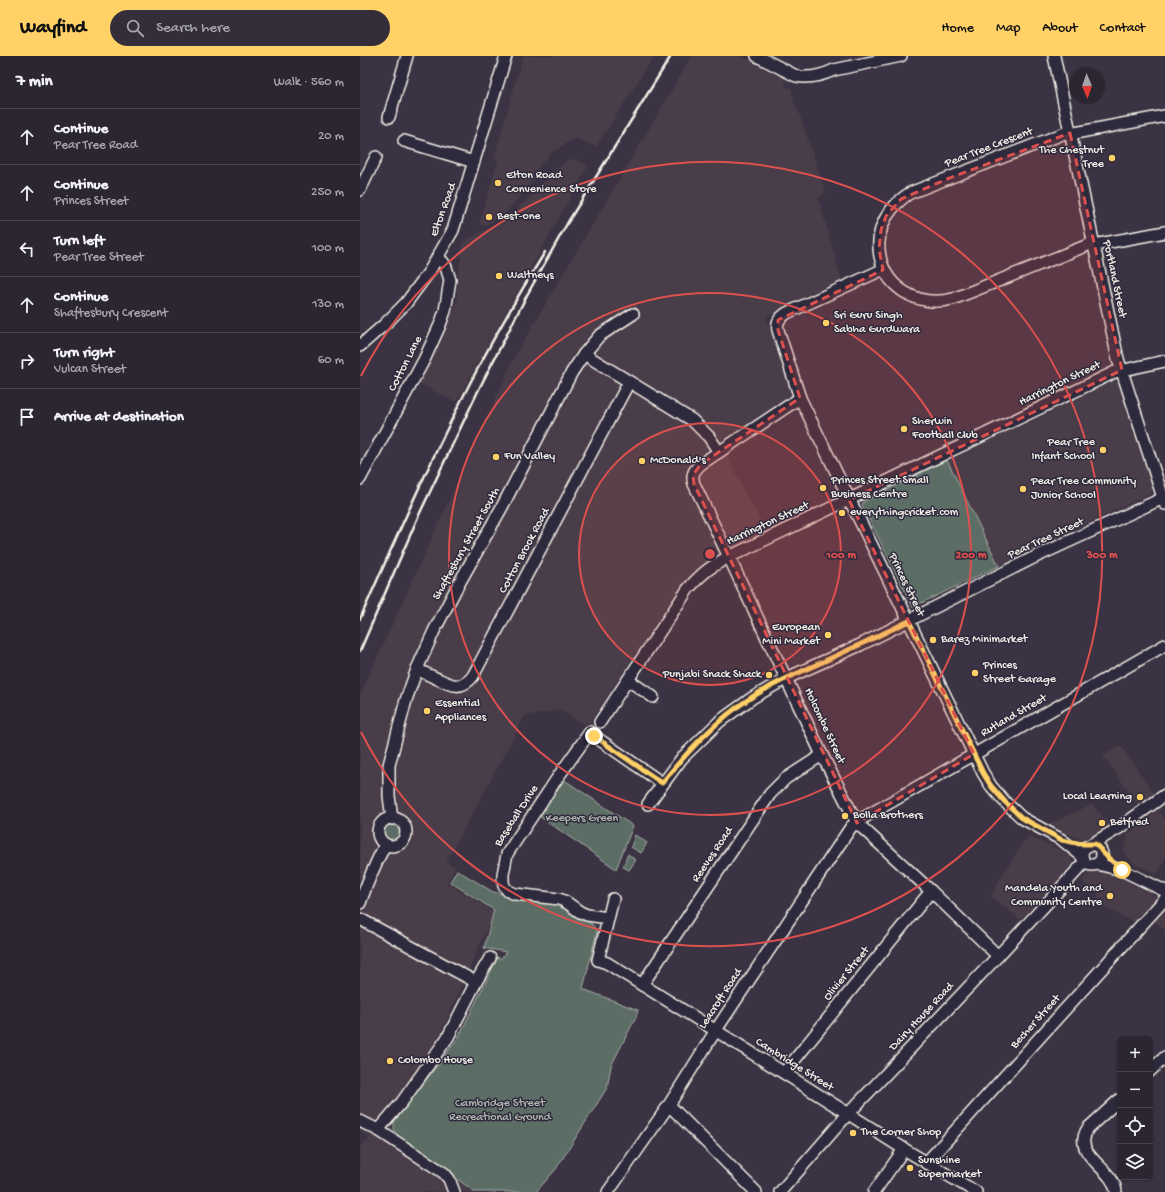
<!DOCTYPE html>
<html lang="en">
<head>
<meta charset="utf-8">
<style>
	:root { --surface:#2c2632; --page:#342e3a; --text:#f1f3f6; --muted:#a6a5ac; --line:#48434d; --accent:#ffd166 }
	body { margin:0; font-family:"Gochi Hand",sans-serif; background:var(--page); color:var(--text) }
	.controls { position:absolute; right:12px; bottom:12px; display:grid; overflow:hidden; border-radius:6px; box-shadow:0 1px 3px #0004 }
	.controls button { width:36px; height:36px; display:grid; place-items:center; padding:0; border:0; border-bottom:1px solid var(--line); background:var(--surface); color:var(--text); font:20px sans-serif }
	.compass { position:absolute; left:709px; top:12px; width:36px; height:36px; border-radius:50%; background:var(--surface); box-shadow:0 1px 3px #0004; rotate:178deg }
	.stop { position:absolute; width:12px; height:12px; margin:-9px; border:3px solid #ffd166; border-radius:50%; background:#fff }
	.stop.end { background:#ffd166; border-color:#fff; box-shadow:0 1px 4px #0008 }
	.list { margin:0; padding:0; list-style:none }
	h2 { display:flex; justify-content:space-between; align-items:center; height:52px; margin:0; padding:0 16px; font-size:17px }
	h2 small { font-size:13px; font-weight:400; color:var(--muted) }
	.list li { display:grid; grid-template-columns:26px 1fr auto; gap:12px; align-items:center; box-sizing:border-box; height:56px; padding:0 16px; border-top:1px solid var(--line) }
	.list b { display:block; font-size:15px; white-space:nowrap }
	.list p { margin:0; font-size:13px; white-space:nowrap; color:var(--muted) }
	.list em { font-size:13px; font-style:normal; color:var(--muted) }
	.icon { flex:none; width:22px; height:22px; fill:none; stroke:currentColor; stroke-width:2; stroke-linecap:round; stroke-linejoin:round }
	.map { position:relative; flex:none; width:805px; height:1136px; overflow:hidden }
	header { display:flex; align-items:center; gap:24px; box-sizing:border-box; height:56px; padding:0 20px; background:var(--accent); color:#111 }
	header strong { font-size:19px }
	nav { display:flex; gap:22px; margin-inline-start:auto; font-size:14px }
	.search { width:280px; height:36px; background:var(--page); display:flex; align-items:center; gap:10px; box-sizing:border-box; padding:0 14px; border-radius:22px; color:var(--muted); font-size:15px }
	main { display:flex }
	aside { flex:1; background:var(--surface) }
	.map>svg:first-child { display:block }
	.built { fill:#4a3d4a }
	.green { fill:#5c6d65; stroke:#a8afa6 }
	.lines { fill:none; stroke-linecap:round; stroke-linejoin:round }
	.minor-casing { stroke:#f4f1e8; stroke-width:14 }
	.minor { stroke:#2f2a3d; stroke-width:11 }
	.rail { stroke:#f4f1e8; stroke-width:2.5 }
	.route { stroke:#ffd166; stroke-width:5 }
	.marked { fill:#dc504e; fill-opacity:0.2; stroke:#dc504e; stroke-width:3; stroke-dasharray:8 5; stroke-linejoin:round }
	.ring { fill:none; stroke:#dc504e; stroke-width:2 }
	.poi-dot { fill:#ffd166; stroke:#2f2a3d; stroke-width:1.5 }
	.labels { text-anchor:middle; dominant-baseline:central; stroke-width:3; stroke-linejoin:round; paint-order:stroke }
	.street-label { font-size:12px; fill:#f4f1e8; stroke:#2f2a3d }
	.poi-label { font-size:12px; fill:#f4f1e8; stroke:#2f2a3d; text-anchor:start }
	.park-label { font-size:12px; fill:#b0b6ad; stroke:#2f2a3d }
	.centre { fill:#dc504e; stroke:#2f2a3d; stroke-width:2 }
	.ring-label { font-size:12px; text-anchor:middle; font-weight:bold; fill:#dc504e; stroke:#2f2a3d; stroke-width:3; stroke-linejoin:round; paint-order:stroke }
</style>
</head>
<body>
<header>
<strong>Wayfind</strong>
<div class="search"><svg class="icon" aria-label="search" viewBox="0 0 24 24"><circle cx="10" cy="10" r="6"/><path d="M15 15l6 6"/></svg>Search here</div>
<nav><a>Home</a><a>Map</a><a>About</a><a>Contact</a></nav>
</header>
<main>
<aside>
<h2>7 min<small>Walk · 560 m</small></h2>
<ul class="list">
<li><svg class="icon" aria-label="ahead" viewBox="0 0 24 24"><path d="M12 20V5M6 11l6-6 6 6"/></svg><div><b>Continue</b><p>Pear Tree Road</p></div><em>20 m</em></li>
<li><svg class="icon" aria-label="ahead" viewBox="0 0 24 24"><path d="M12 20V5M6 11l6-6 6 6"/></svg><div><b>Continue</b><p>Princes Street</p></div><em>250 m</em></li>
<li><svg class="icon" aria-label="left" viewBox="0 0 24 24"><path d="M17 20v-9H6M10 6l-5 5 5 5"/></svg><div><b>Turn left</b><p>Pear Tree Street</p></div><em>100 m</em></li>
<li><svg class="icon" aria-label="ahead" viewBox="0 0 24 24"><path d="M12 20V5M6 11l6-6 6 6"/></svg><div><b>Continue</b><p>Shaftesbury Crescent</p></div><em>130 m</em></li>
<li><svg class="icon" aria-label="right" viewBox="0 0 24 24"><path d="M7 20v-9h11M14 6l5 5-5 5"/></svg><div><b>Turn right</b><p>Vulcan Street</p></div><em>60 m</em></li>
<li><svg class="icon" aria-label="arrive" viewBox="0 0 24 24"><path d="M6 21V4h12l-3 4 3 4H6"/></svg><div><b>Arrive at destination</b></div></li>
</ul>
</aside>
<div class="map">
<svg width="805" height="1136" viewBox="0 0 805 1136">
	<rect width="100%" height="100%" fill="#3b3343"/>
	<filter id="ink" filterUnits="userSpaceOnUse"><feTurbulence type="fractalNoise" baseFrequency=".025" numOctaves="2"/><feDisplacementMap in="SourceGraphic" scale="8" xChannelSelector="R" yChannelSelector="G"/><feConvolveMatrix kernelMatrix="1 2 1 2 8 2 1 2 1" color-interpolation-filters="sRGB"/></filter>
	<g filter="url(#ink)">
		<!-- built -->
		<g class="built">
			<path d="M163,0H294L236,91L215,82L192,96L174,116L178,118L147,155L138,162L125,170L119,168L138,104L134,102Z"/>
			<path d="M332,0H381L424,23L427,32H431L435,51H437L466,137L458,142L482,225L406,261L431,335L429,341L361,386L384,435L406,475L354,500L333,516L300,562L227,671L199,653L190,656L165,660L86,806L95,811L87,827L134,856L79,981L44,1033L14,1068L115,1134L113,1136H0V1091L11,1081L0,1074V639L155,300Z"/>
			<path d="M214,103L228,110L96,346L60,328L81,284L97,245L98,218L103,185L149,162L197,113L205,106Z"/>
			<path d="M753,325L759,327L793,432L791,437L639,510L587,404Z"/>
			<path d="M761,690L795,739L779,750L743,699Z"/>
			<path d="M732,748L751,770L731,783H720L686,768L696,765Z"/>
			<path d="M798,754L805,763V803L797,818L776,809L763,796L768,778Z"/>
			<path d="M668,780L709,798L712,806L711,810L707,816L660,864L631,840L635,836L634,833L657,796Z"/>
			<path d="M739,815H745L757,820L799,842L776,867L749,854L738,845V837L721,825L730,816Z"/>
			<path d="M805,853V874L794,865Z"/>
		</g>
		<!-- green -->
		<g class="green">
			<path d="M587,404L639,510L553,551L502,449L503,446Z"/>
			<path d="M203,723L273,770L256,813L179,760Z"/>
			<circle cx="32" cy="777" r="9"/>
			<path d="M275,779L287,787L281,797L271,791Z"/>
			<path d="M268,798L276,804L269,814L263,811Z"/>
			<path d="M97,814L133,836L198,849L216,860L232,868L237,875L223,933L278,954L276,961L251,1010L247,1032L196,1113L176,1136H113L114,1135L38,1081L34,1073V1062L58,1035L98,982L138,901L141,903L146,896L124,892L134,854L90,826Z"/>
		</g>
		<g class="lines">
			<defs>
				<g id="minor">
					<path d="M397,0L436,20C449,23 463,19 474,14L541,0"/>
					<path d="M694,0L758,303L805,448"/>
					<path d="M805,60L715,77H705L550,137C543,141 537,147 532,153C522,165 518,178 519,193C522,231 557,252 593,243L728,189L739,188L805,176"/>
					<path d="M29,61L47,0"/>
					<path d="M44,85L114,106"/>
					<path d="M0,134L16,101"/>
					<path d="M524,213L427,257C420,262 416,265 418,274L440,342L623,717L631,730L645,746L662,762L702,784L722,800"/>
					<path d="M0,290L26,267L46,247L69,216L93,174L146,0"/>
					<path d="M224,298L332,364L349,381L359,396"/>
					<path d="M440,342L341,408C334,414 331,419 334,428L369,501L462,699L497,767L571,835L638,900"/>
					<path d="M0,423L65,302L80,269L85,255L90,224L86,211L83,206L77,203"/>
					<path d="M57,613C64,617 71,620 78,623C92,630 102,634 113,620L269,326"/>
					<path d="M268,624L293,641"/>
					<path d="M240,666L328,533C342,517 351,510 369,501L755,316L805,305"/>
					<path d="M288,748L322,702L360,665L392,642L427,622L500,589L671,503L799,444L805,442"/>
					<circle cx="32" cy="776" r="14"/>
					<path d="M32,763L29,740V709L46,644L57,613L74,575L97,531L142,451L212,316L224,298L239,280L273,258"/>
					<path d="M732,788L759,772L805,739"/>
					<circle cx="732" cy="799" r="10"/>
					<path d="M737,808L762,814L805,835"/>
					<path d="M253,843L238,904L247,907L424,1017L544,1093L616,1136"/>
					<path d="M0,847C7,827 15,808 25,789"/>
					<path d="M248,862L227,859L220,856L206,846L199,843L155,838L148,835L144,830L143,825V818L147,798L198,721L230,676L234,680L302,727"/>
					<path d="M0,863L116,926"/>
					<path d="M282,929L410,738L425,723L462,699"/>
					<path d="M790,1015L805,1001"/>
					<path d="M424,1017L571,835"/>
					<path d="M309,1049L396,1136"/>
					<path d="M0,1065L18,1074L84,1117L89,1123L94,1136"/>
					<path d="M18,1074L42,1046L88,981L116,926L130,902"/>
					<path d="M566,1107L805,843"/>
					<path d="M248,1136L309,1049L358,971L491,771L503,762L805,589"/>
					<path d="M420,1136L488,1058L638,900L725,806"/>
					<path d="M514,1136L544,1093"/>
					<path d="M756,1136C754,1111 710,1100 728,1072L760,1043"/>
				</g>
			</defs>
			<!-- minor casing -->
			<use href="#minor" class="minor-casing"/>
			<!-- minor -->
			<use href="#minor" class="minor"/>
			<!-- rail -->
			<g class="rail">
				<path d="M0,563C35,484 70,405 110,327C133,283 158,239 185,196"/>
				<path d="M0,595L58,461L120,331L167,239L208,166L311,0"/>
			</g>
		</g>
	</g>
	<g class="lines" filter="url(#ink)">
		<!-- route -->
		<path class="route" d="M234,680L302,727C328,695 357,663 392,641C416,626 443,615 469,603C496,591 522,578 549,565L623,717L631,730L645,746L662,762L702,784L722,788H735L738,790L743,797L762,814"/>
	</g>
	<!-- marked area -->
	<path class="marked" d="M710,77L762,314L489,444L614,698L497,767L334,428L333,419L341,408L440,342L418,274V264L523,214L519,193L521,174L526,160L541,143L587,123Z"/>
	<!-- distance rings -->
	<circle cx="350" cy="498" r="131" fill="#dc504e" fill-opacity=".12"/>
	<g class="ring">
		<circle cx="350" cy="498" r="131"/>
		<circle cx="350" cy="498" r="261"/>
		<path d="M1 320A392 392 0 1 1 1 676"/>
	</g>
	<!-- markers -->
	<g class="poi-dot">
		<circle cx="752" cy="102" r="4"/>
		<circle cx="138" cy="127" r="4"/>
		<circle cx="129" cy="161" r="4"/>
		<circle cx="139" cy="220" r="4"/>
		<circle cx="466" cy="267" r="4"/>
		<circle cx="544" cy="373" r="4"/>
		<circle cx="743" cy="394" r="4"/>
		<circle cx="136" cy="401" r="4"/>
		<circle cx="282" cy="405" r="4"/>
		<circle cx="463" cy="432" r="4"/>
		<circle cx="663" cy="433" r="4"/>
		<circle cx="482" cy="457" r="4"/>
		<circle cx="468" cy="579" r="4"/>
		<circle cx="573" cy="584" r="4"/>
		<circle cx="615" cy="617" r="4"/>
		<circle cx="409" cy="619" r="4"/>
		<circle cx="67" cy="655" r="4"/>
		<circle cx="780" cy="741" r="4"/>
		<circle cx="485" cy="760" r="4"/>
		<circle cx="742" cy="767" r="4"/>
		<circle cx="750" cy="840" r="4"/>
		<circle cx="30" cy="1005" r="4"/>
		<circle cx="493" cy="1077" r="4"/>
		<circle cx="550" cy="1112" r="4"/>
	</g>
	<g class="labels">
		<!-- street labels -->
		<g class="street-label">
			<text transform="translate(629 92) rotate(-21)">Pear Tree Crescent</text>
			<text transform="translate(84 154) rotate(-70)">Elton Road</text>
			<text transform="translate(754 223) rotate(78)">Portland Street</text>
			<text transform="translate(46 308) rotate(-63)">Cotton Lane</text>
			<text transform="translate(700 328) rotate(-26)">Harrington Street</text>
			<text transform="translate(408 468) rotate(-25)">Harrington Street</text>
			<text transform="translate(686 483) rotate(-25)">Pear Tree Street</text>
			<text transform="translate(107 488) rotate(-61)">Shaftesbury Street South</text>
			<text transform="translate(165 495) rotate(-62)">Cotton Brook Road</text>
			<text transform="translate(546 529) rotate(64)">Princes Street</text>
			<text transform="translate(654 660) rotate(-30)">Rutland Street</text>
			<text transform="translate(464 670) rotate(65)">Holcombe Street</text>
			<text transform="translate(157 760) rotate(-57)">Baseball Drive</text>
			<text transform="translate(353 799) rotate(-56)">Reeves Road</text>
			<text transform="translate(487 918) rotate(-51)">Olivier Street</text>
			<text transform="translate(361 943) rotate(-57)">Leacroft Road</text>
			<text transform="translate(562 961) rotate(-47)">Dairy House Road</text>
			<text transform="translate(676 966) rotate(-48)">Becher Street</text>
			<text transform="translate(434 1009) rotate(32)">Cambridge Street</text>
		</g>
		<!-- poi labels -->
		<g class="poi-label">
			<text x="744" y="95" text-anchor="end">The Chestnut<tspan x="744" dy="14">Tree</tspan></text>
			<text x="146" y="120">Elton Road<tspan x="146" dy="14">Convenience Store</tspan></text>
			<text x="137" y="161">Best-one</text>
			<text x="147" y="220">Waltneys</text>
			<text x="474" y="260">Sri Guru Singh<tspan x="474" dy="14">Sabha Gurdwara</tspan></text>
			<text x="552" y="366">Sherwin<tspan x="552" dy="14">Football Club</tspan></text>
			<text x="735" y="387" text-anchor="end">Pear Tree<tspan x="735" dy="14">Infant School</tspan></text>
			<text x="144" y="401">Fun Valley</text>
			<text x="290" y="405">McDonald's</text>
			<text x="471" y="425">Princes Street Small<tspan x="471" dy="14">Business Centre</tspan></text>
			<text x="671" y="426">Pear Tree Community<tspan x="671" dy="14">Junior School</tspan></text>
			<text x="490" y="457">everythingcricket.com</text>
			<text x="460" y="572" text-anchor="end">European<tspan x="460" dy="14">Mini Market</tspan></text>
			<text x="581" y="584">Barez Minimarket</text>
			<text x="623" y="610">Princes<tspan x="623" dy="14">Street Garage</tspan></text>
			<text x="401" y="619" text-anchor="end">Punjabi Snack Shack</text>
			<text x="75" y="648">Essential<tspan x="75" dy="14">Appliances</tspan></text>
			<text x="772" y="741" text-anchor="end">Local Learning</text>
			<text x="493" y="760">Bolla Brothers</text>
			<text x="750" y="767">Betfred</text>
			<text x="742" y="833" text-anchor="end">Mandela Youth and<tspan x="742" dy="14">Community Centre</tspan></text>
			<text x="38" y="1005">Colombo House</text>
			<text x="501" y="1077">The Corner Shop</text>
			<text x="558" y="1105">Sunshine<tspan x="558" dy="14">Supermarket</tspan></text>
		</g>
		<!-- park labels -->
		<g class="park-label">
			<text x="222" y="763">Keepers Green</text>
			<text x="140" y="1048">Cambridge Street<tspan x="140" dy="14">Recreational Ground</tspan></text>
		</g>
	</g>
	<circle cx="350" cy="498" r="6" class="centre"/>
	<g class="ring-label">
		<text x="481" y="502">100 m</text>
		<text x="611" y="502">200 m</text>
		<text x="742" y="502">300 m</text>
	</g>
</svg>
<div class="controls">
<button>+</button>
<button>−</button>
<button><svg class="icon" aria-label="locate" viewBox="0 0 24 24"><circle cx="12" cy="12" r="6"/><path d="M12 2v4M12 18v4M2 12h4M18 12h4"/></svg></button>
<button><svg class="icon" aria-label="layers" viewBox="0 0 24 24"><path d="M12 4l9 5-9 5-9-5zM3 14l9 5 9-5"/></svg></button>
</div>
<svg class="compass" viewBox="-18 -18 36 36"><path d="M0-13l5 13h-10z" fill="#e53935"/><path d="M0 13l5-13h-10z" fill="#a6a5ac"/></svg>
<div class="stop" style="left:762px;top:814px"></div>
<div class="stop end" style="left:234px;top:680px"></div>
</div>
</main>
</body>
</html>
